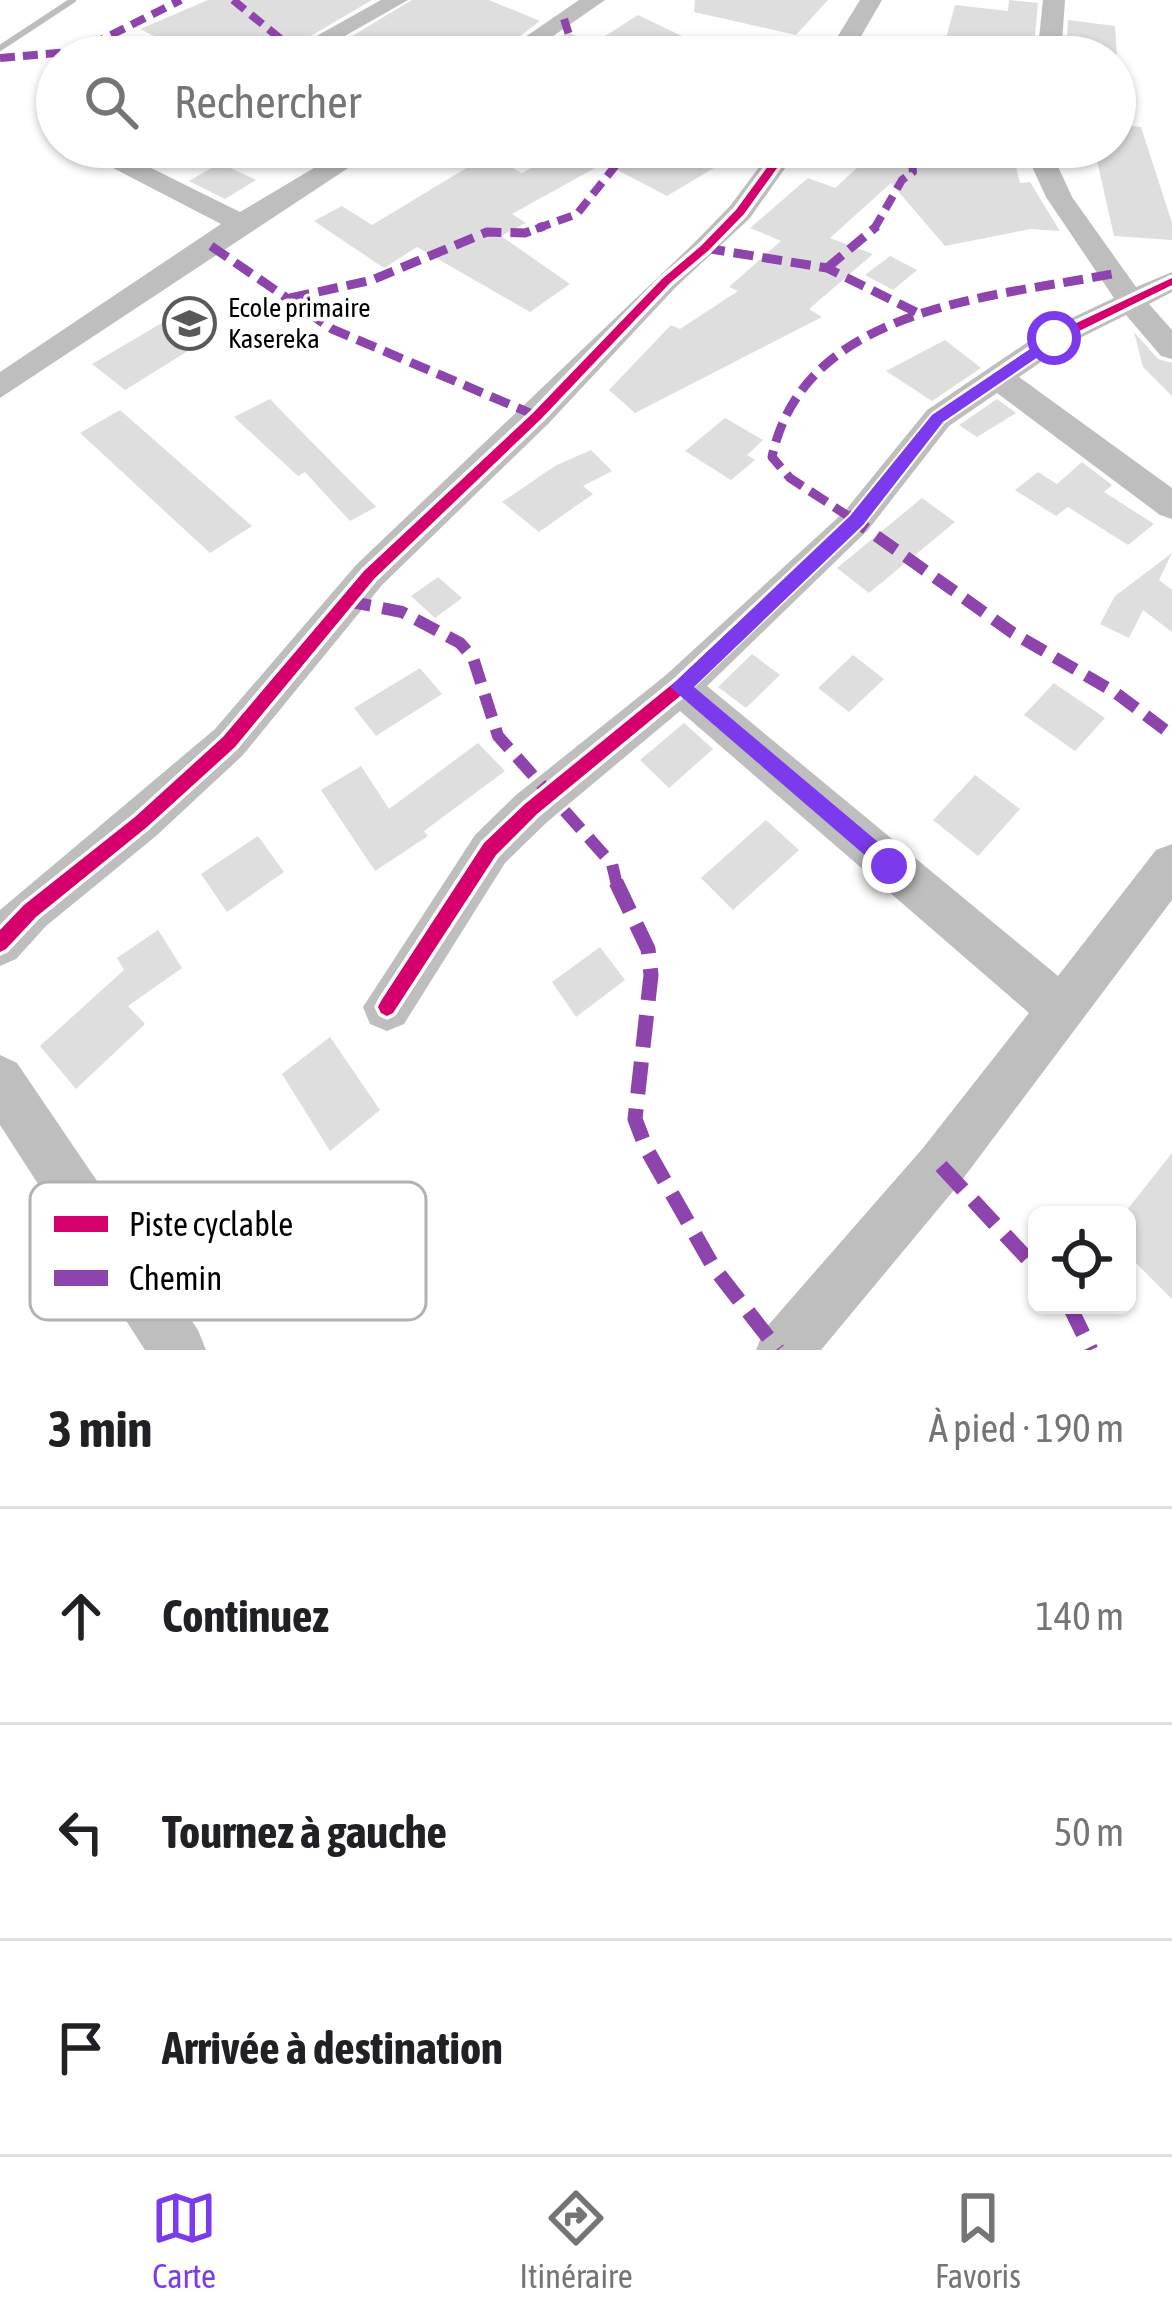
<!DOCTYPE html>
<html lang="fr">
<head>
<meta charset="utf-8">
<style>
	:root { --surface:#fff; --page:#f2f2f2; --text:#202124; --muted:#757577; --line:#e0e0e0; --accent:#7c3aed }
	body { margin:0; font-family:"Asap Condensed",sans-serif; background:var(--page); color:var(--text) }
	.controls { position:absolute; right:36px; bottom:36px; display:grid; overflow:hidden; border-radius:18px; box-shadow:0 3px 9px #0004 }
	.controls button { width:108px; height:108px; display:grid; place-items:center; padding:0; border:0; border-bottom:3px solid var(--line); background:var(--surface); color:var(--text); font:60px sans-serif }
	.stop { position:absolute; width:36px; height:36px; margin:-27px; border:9px solid #7c3aed; border-radius:50%; background:#fff }
	.stop.end { background:#7c3aed; border-color:#fff; box-shadow:0 3px 12px #0008 }
	.list { margin:0; padding:0; list-style:none }
	h2 { display:flex; justify-content:space-between; align-items:center; height:156px; margin:0; padding:0 48px; font-size:51px }
	h2 small { font-size:39px; font-weight:400; color:var(--muted) }
	.list li { display:grid; grid-template-columns:78px 1fr auto; gap:36px; align-items:center; box-sizing:border-box; height:216px; padding:0 48px; border-top:3px solid var(--line) }
	.list b { display:block; font-size:45px; white-space:nowrap }
	.list em { font-size:39px; font-style:normal; color:var(--muted) }
	.icon { flex:none; width:66px; height:66px; fill:none; stroke:currentColor; stroke-width:2; stroke-linecap:round; stroke-linejoin:round }
	.map { position:relative; flex:none; width:1172px; height:1350px; overflow:hidden }
	.search { position:absolute; background:var(--surface); box-shadow:0 3px 9px #0004; left:36px; right:36px; top:36px; height:132px; display:flex; align-items:center; gap:30px; box-sizing:border-box; padding:0 42px; border-radius:66px; color:var(--muted); font-size:45px }
	.sheet { height:804px; background:var(--surface) }
	nav { display:flex; justify-content:space-around; align-items:center; box-sizing:border-box; height:168px; border-top:3px solid var(--line); background:var(--surface); font-size:33px; color:var(--muted) }
	nav a { display:grid; justify-items:center; gap:6px }
	nav .on { color:var(--accent) }
	.map>svg:first-child { display:block }
	.lines { fill:none; stroke-linecap:round; stroke-linejoin:round }
	.stream { stroke:#bdbdbd; stroke-width:6 }
	.building { fill:#dedede }
	.minor { fill:#bebebe; fill-rule:evenodd }
	.quiet-far3 { stroke:#8e44ad; stroke-width:8; stroke-dasharray:15 8; stroke-linecap:butt }
	.quiet-far2 { stroke:#8e44ad; stroke-width:9; stroke-dasharray:20 9; stroke-linecap:butt }
	.quiet-far1 { stroke:#8e44ad; stroke-width:12; stroke-dasharray:24 12; stroke-linecap:butt }
	.quiet { stroke:#8e44ad; stroke-width:15; stroke-dasharray:32 15; stroke-linecap:butt }
	.cycleway-casing { stroke:#fff; stroke-width:7 }
	.cycleway { fill:#d6006c; fill-rule:evenodd }
	.route { fill:#7c3aed }
	.labels { text-anchor:middle; dominant-baseline:central; stroke-width:9; stroke-linejoin:round; paint-order:stroke }
	.far-poi-label { font-size:27px; fill:#000; stroke:#fff; text-anchor:start }
	.key { fill:#fff; stroke:#b2b2b2; stroke-width:3 }
	.key-label { font-size:33px; fill:#000 }
</style>
</head>
<body>
<div class="map">
<svg width="1172" height="1350" viewBox="0 0 1172 1350">
	<rect width="100%" height="100%" fill="#fff"/>
	<g class="lines">
		<!-- stream -->
		<path class="stream" d="M0,48L73,0"/>
	</g>
	<!-- building -->
	<g class="building">
		<path d="M208,0H372L275,57H105L154,36L140,29Z"/>
		<path d="M412,0H489L540,21L492,57H426L394,41L363,57H317Z"/>
		<path d="M695,0H828L796,35L694,12Z"/>
		<path d="M1009,0L1038,3L1033,57H941L955,5L1008,11Z"/>
		<path d="M638,15L726,57H531L567,32L594,43Z"/>
		<path d="M1068,20L1115,26L1117,57H1066Z"/>
		<path d="M1115,124L1141,127L1172,223V240L1114,236L1094,147H1115Z"/>
		<path d="M570,147H749L667,196L604,163L512,214L526,223L501,236L570,284L530,312L417,247L384,268L314,221L342,206L372,225L488,155L522,173Z"/>
		<path d="M880,147H1011L1020,183L1030,182L1060,231L1030,229L945,246L891,183L830,238L873,254L809,309L822,317L635,413L609,390L671,325L680,329L738,291L729,287L781,241L750,228L808,178L835,188Z"/>
		<path d="M220,163L256,180L225,199L189,181Z"/>
		<path d="M890,256L917,270L893,290L865,275Z"/>
		<path d="M172,317L204,341L125,390L92,364Z"/>
		<path d="M1134,332L1158,359L1172,363V396L1143,367Z"/>
		<path d="M945,340L981,368L932,401L886,371Z"/>
		<path d="M270,399L299,429L376,507L350,521L305,472L298,476L234,417Z"/>
		<path d="M997,399L1016,413L977,437L959,425Z"/>
		<path d="M120,410L252,526L210,553L80,433Z"/>
		<path d="M725,418L763,440L747,455L755,460L731,480L685,451Z"/>
		<path d="M591,450L612,471L583,486L593,494L539,532L502,502L555,466Z"/>
		<path d="M1082,462L1112,485L1104,492L1154,524L1128,545L1068,507L1056,516L1015,490L1038,472L1057,484Z"/>
		<path d="M922,498L955,522L869,593L837,568Z"/>
		<path d="M1172,553L1159,580L1172,590V632L1143,610L1129,638L1100,624L1115,596Z"/>
		<path d="M438,577L462,598L435,618L411,596Z"/>
		<path d="M752,654L780,675L746,708L718,687Z"/>
		<path d="M853,655L884,679L849,712L818,688Z"/>
		<path d="M420,668L442,694L376,736L354,708Z"/>
		<path d="M1054,683L1105,718L1075,751L1024,715Z"/>
		<path d="M684,723L713,749L669,788L640,760Z"/>
		<path d="M478,743L505,771L424,831L428,836L375,871L321,790L361,766L389,809Z"/>
		<path d="M975,775L1020,809L978,856L933,820Z"/>
		<path d="M766,820L799,850L733,910L701,878Z"/>
		<path d="M258,836L284,872L227,912L201,874Z"/>
		<path d="M158,930L182,968L128,1006L145,1024L76,1089L40,1046L124,970L117,958Z"/>
		<path d="M600,947L625,980L576,1017L552,982Z"/>
		<path d="M330,1037L380,1110L330,1151L282,1074Z"/>
		<path d="M1172,1153V1299L1127,1254V1210Z"/>
	</g>
	<g class="lines">
		<!-- minor -->
		<g class="minor">
			<path d="M381,0H408L308,57H279Z"/>
			<path d="M579,0H605L523,57H496Z"/>
			<path d="M860,0H882L849,57H825Z"/>
			<path d="M1043,0H1065L1061,57H1037Z"/>
			<path d="M116,147H142L133,159L240,212L349,147H380L0,398V372L221,224L113,168L107,159Z"/>
			<path d="M774,147H800L750,218L676,287L548,424L382,585L243,755L156,836L46,926L16,959L0,966V910L215,729L356,565L695,242L730,206Z"/>
			<path d="M1023,147H1049L1072,197L1136,287L1172,272V292L1149,304L1172,330V359L1161,356L1126,315L1066,345L1019,377L1172,488V519L1160,515L997,393L949,426L868,530L707,686L1058,976L1156,850L1172,844V900L959,1184L821,1350H756L764,1330L923,1148L1029,1013L680,711L546,823L505,863L404,1024L387,1031L370,1024L363,1007L475,835L516,795L666,675L844,512L927,410L1044,331L1114,298L1046,197Z"/>
			<path d="M0,1055L17,1063L198,1330L206,1350H145L0,1125Z"/>
		</g>
		<!-- quiet-far3 -->
		<g class="quiet-far3">
			<path d="M233,0L298,53"/>
			<path d="M564,19L571,41L618,57"/>
			<path d="M0,58L79,51L181,0"/>
			<path d="M536,229L577,214L616,165L644,147"/>
			<path d="M874,229L902,180L913,172L911,152L917,147"/>
		</g>
		<!-- quiet-far2 -->
		<g class="quiet-far2">
			<path d="M211,246L332,329L537,416"/>
			<path d="M705,248L827,268L916,312"/>
			<path d="M827,268L877,226"/>
			<path d="M290,298L372,280L487,232L525,233L544,226"/>
			<path d="M851,518L790,478L772,457C804,307 988,298 1112,274"/>
		</g>
		<!-- quiet-far1 -->
		<g class="quiet-far1">
			<path d="M847,515L1013,633L1116,693L1172,735"/>
			<path d="M347,601L402,612L460,643L473,658L498,736L612,864L617,885"/>
		</g>
		<!-- quiet -->
		<g class="quiet">
			<path d="M616,882L648,949L651,975L635,1119L646,1148L714,1268L778,1350"/>
			<path d="M941,1166L1037,1269"/>
			<path d="M1069,1305L1091,1350"/>
		</g>
		<defs>
			<g id="cycleway">
				<path d="M782,147H792L744,214L709,250L670,283L541,419L374,579L235,747L147,827L36,917L6,949L0,952V930L24,905L135,817L223,737L364,571L533,413L662,279L701,246L736,210Z"/>
				<path d="M1172,278V285L1059,341L942,421L861,525L685,692L537,814L496,855L393,1013L387,1016L381,1013L378,1007L381,1001L484,843L525,804L675,682L851,517L934,415L1051,335Z"/>
			</g>
		</defs>
		<!-- cycleway casing -->
		<use href="#cycleway" class="cycleway-casing"/>
		<!-- cycleway -->
		<use href="#cycleway" class="cycleway"/>
	</g>
	<!-- route -->
	<path class="route" d="M1054,333L1062,338L1060,342L943,422L863,525L694,687L897,858L900,866L889,876L670,687L850,516L932,415Z"/>
	<!-- icons -->
	<defs>
		<symbol id="school-ring" viewBox="-11 -11 22 22"><circle r="9.5" fill="#fff" stroke="#595959" stroke-width="1.5"/><path d="M0-5L7-2L0 1L-7-2ZM-4 1L0 2.5L4 1V4Q0 6-4 4Z" fill="#595959"/></symbol>
	</defs>
	<g fill-rule="evenodd">
		<use href="#school-ring" x="160" y="294" width="59" height="59"/>
	</g>
	<g class="labels">
		<!-- far-poi labels -->
		<g class="far-poi-label">
			<text x="228" y="307">Ecole primaire<tspan x="228" dy="31">Kasereka</tspan></text>
		</g>
	</g>
	<!-- legend -->
	<rect x="30" y="1182" width="396" height="138" rx="18" class="key"/>
	<rect x="54" y="1216" width="54" height="16" fill="#d6006c"/>
	<rect x="54" y="1270" width="54" height="16" fill="#8e44ad"/>
	<g class="key-label">
		<text x="129" y="1236">Piste cyclable</text>
		<text x="129" y="1290">Chemin</text>
	</g>
</svg>
<div class="controls">
<button><svg class="icon" aria-label="locate" viewBox="0 0 24 24"><circle cx="12" cy="12" r="6"/><path d="M12 2v4M12 18v4M2 12h4M18 12h4"/></svg></button>
</div>
<div class="stop" style="left:1054px;top:338px"></div>
<div class="stop end" style="left:889px;top:866px"></div>
<div class="search"><svg class="icon" aria-label="search" viewBox="0 0 24 24"><circle cx="10" cy="10" r="6"/><path d="M15 15l6 6"/></svg>Rechercher</div>
</div>
<section class="sheet">
<h2>3 min<small>À pied · 190 m</small></h2>
<ul class="list">
<li><svg class="icon" aria-label="ahead" viewBox="0 0 24 24"><path d="M12 20V5M6 11l6-6 6 6"/></svg><div><b>Continuez</b></div><em>140 m</em></li>
<li><svg class="icon" aria-label="left" viewBox="0 0 24 24"><path d="M17 20v-9H6M10 6l-5 5 5 5"/></svg><div><b>Tournez à gauche</b></div><em>50 m</em></li>
<li><svg class="icon" aria-label="arrive" viewBox="0 0 24 24"><path d="M6 21V4h12l-3 4 3 4H6"/></svg><div><b>Arrivée à destination</b></div></li>
</ul>
</section>
<nav>
<a class="on"><svg class="icon" aria-label="map" viewBox="0 0 24 24"><path d="M3 6l6-2 6 2 6-2v14l-6 2-6-2-6 2zM9 4v14M15 6v14"/></svg>Carte</a>
<a><svg class="icon" aria-label="directions" viewBox="0 0 24 24"><path d="M12 3l9 9-9 9-9-9zM9 14v-3h6M13 9l2 2-2 2"/></svg>Itinéraire</a>
<a><svg class="icon" aria-label="saved" viewBox="0 0 24 24"><path d="M7 4h10v16l-5-4-5 4z"/></svg>Favoris</a>
</nav>
</body>
</html>
